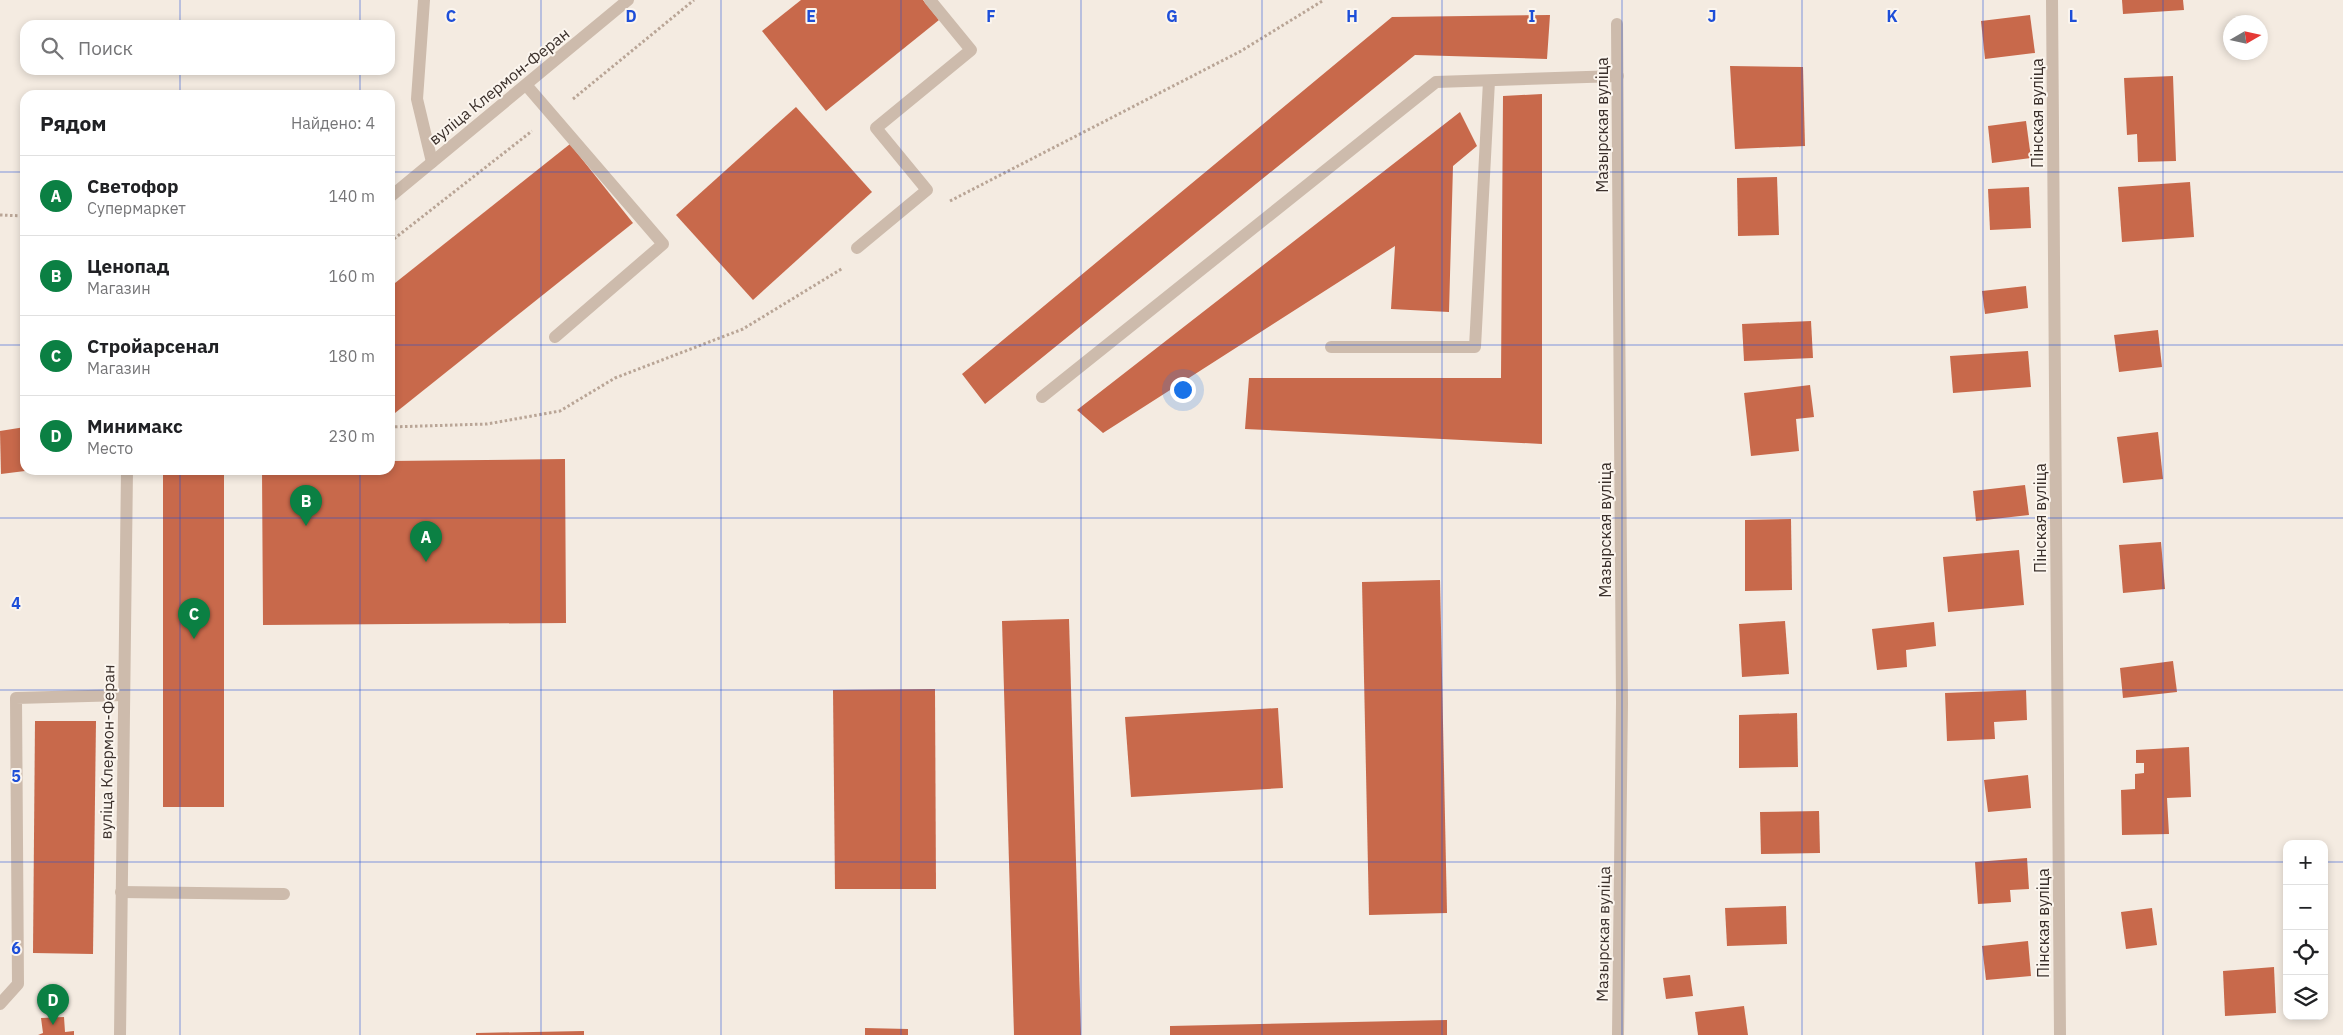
<!DOCTYPE html>
<html lang="ru">
<head>
<meta charset="utf-8">
<style>
	:root { --surface:#fff; --page:#f2f2f2; --text:#202124; --muted:#757577; --line:#e0e0e0; --accent:#0b8043 }
	body { margin:0; font-family:"IBM Plex Sans",sans-serif; background:var(--page); color:var(--text) }
	.controls { position:absolute; right:15px; bottom:15px; display:grid; overflow:hidden; border-radius:10px; box-shadow:0 2px 8px #0003 }
	.controls button { width:45px; height:45px; display:grid; place-items:center; padding:0; border:0; border-bottom:1px solid var(--line); background:var(--surface); color:var(--text); font:25px sans-serif }
	.compass { position:absolute; left:2223px; top:15px; width:45px; height:45px; border-radius:50%; background:var(--surface); box-shadow:0 2px 8px #0003; rotate:81deg }
	.you { position:absolute; left:1182px; top:389px; width:18px; height:18px; margin:-12px; border:4px solid #fff; border-radius:50%; background:#1a73e8; box-shadow:0 0 0 8px #1a73e833 }
	.badge { display:grid; place-items:center; width:32px; height:32px; border-radius:50%; background:var(--accent); color:#fff; font-size:16px; font-weight:700 }
	.pin { position:absolute; translate:-50% -41px; filter:drop-shadow(0 1px 2px #0008) }
	.pin::after { content:''; position:absolute; top:26px; width:18px; height:15px; background:inherit; clip-path:polygon(0 0,100% 0,50% 100%) }
	.list { margin:0; padding:0; list-style:none }
	h2 { display:flex; justify-content:space-between; align-items:center; height:65px; margin:0; padding:0 20px; font-size:21px }
	h2 small { font-size:16px; font-weight:400; color:var(--muted) }
	.list li { display:grid; grid-template-columns:32px 1fr auto; gap:15px; align-items:center; box-sizing:border-box; height:80px; padding:0 20px; border-top:1px solid var(--line) }
	.list b { display:block; font-size:19px; white-space:nowrap }
	.list p { margin:0; font-size:16px; white-space:nowrap; color:var(--muted) }
	.list em { font-size:16px; font-style:normal; color:var(--muted) }
	.icon { flex:none; width:28px; height:28px; fill:none; stroke:currentColor; stroke-width:2; stroke-linecap:round; stroke-linejoin:round }
	.map { position:relative; flex:none; width:2343px; height:1035px; overflow:hidden }
	.search { position:absolute; background:var(--surface); box-shadow:0 2px 8px #0003; left:20px; top:20px; width:375px; height:55px; display:flex; align-items:center; gap:12px; box-sizing:border-box; padding:0 18px; border-radius:15px; color:var(--muted); font-size:19px }
	.panel { position:absolute; background:var(--surface); box-shadow:0 2px 8px #0003; left:20px; top:90px; width:375px; height:385px; border-radius:15px }
	.map>svg:first-child { display:block }
	.building { fill:#c8694b }
	.lines { fill:none; stroke-linecap:round; stroke-linejoin:round }
	.path { stroke:#b9a596; stroke-width:3; stroke-dasharray:2.5 2.5; stroke-linecap:butt }
	.service { stroke:#cdbbac; stroke-width:12 }
	.minor { stroke:#cdbbac; stroke-width:12 }
	.grid { fill:none; stroke:#1d4ed8; stroke-width:1; stroke-opacity:0.55 }
	.labels { text-anchor:middle; dominant-baseline:central; stroke-width:4; stroke-linejoin:round; paint-order:stroke }
	.street-label { font-size:16px; fill:#3b302b; stroke:#fbf5ee }
	.grid-label { font-size:16px; text-anchor:middle; font-weight:bold; fill:#1d4ed8; stroke:#fbf5ee; stroke-width:4; stroke-linejoin:round; paint-order:stroke }
</style>
</head>
<body>
<div class="map">
<svg width="2343" height="1035" viewBox="0 0 2343 1035">
	<rect width="100%" height="100%" fill="#f4ebe1"/>
	<!-- building -->
	<g class="building">
		<path d="M801,0H923L939,20L826,111L762,31Z"/>
		<path d="M2122,0H2183L2184,10L2123,14Z"/>
		<path d="M1550,15L1547,59L1415,55L985,404L962,374L1392,17Z"/>
		<path d="M2030,15L2035,53L1985,59L1981,21Z"/>
		<path d="M1730,66L1803,67L1805,146L1735,149Z"/>
		<path d="M2173,76L2176,161L2138,162L2137,134L2127,135L2124,78Z"/>
		<path d="M1542,94V444L1245,429L1249,378H1501L1503,96Z"/>
		<path d="M796,107L872,192L753,300L676,215Z"/>
		<path d="M1460,112L1477,146L1453,166L1449,312L1391,309L1395,246L1103,433L1077,410Z"/>
		<path d="M2026,121L2031,158L1992,163L1988,126Z"/>
		<path d="M570,144L633,223L390,417V287Z"/>
		<path d="M1777,177L1779,235L1738,236L1737,178Z"/>
		<path d="M2190,182L2194,237L2122,242L2118,187Z"/>
		<path d="M2029,187L2031,228L1990,230L1988,189Z"/>
		<path d="M2026,286L2028,308L1985,314L1982,291Z"/>
		<path d="M1811,321L1813,358L1744,361L1742,324Z"/>
		<path d="M2158,330L2162,367L2119,372L2114,335Z"/>
		<path d="M2028,351L2031,387L1953,393L1950,356Z"/>
		<path d="M1810,385L1814,417L1796,419L1799,451L1751,456L1744,393Z"/>
		<path d="M25,427V471L1,474L0,431Z"/>
		<path d="M2158,432L2163,479L2123,483L2117,437Z"/>
		<path d="M565,459L566,623L263,625L262,470H390V461Z"/>
		<rect x="163" y="470" width="61" height="337"/>
		<path d="M2025,485L2029,515L1976,521L1973,491Z"/>
		<path d="M1791,519L1792,590L1745,591V520Z"/>
		<path d="M2161,542L2165,589L2123,593L2119,545Z"/>
		<path d="M2019,550L2024,605L1948,612L1943,557Z"/>
		<path d="M1440,580L1447,913L1369,915L1362,582Z"/>
		<path d="M1069,619L1081,1035H1014L1002,621Z"/>
		<path d="M1785,621L1789,674L1742,677L1739,624Z"/>
		<path d="M1934,622L1936,646L1906,650L1907,667L1877,670L1872,629Z"/>
		<path d="M2173,661L2177,692L2123,698L2120,668Z"/>
		<path d="M935,689L936,889H835L833,690Z"/>
		<path d="M2026,690L2027,720L1994,722L1995,739L1947,741L1945,693Z"/>
		<path d="M1278,708L1283,788L1131,797L1125,717Z"/>
		<path d="M1797,713L1798,767L1739,768V715Z"/>
		<path d="M35,721H96L93,954L33,953Z"/>
		<path d="M2189,747L2191,797L2167,798L2169,834L2122,835L2121,790L2135,789V774L2144,773V763H2136V750Z"/>
		<path d="M2028,775L2031,808L1988,812L1984,780Z"/>
		<path d="M1819,811L1820,853L1761,854L1760,812Z"/>
		<path d="M2027,858L2029,889L2010,890L2011,902L1978,904L1975,862Z"/>
		<path d="M1786,906L1787,944L1727,946L1725,908Z"/>
		<path d="M2152,908L2157,945L2126,949L2121,912Z"/>
		<path d="M2028,941L2031,976L1986,980L1982,946Z"/>
		<path d="M2274,967L2276,1013L2225,1016L2223,971Z"/>
		<path d="M1690,975L1693,996L1666,999L1663,978Z"/>
		<path d="M1744,1006L1748,1035H1698L1695,1012Z"/>
		<path d="M64,1017L65,1032L74,1031V1035H38L43,1033L41,1018Z"/>
		<path d="M1447,1020V1035H1170V1026Z"/>
		<path d="M865,1028L908,1029V1035H865Z"/>
		<path d="M584,1031V1035H476V1033Z"/>
	</g>
	<g class="lines">
		<!-- path -->
		<g class="path">
			<path d="M573,99L694,0"/>
			<path d="M950,201L1241,51L1324,0"/>
			<path d="M0,215L25,216"/>
			<path d="M390,242L532,131"/>
			<path d="M390,427L487,424L560,411L615,378L743,329L843,268"/>
		</g>
		<!-- service -->
		<g class="service">
			<path d="M424,0L417,99L432,162"/>
			<path d="M857,248L927,190L876,128L971,50L930,0"/>
			<path d="M1331,347H1475L1489,81"/>
			<path d="M1042,397L1436,82L1618,76"/>
			<path d="M121,892L284,894"/>
			<path d="M0,1004L18,984L16,698L124,695"/>
		</g>
		<!-- minor -->
		<g class="minor">
			<path d="M2052,0L2060,1035"/>
			<path d="M1617,24L1622,703L1618,1035"/>
			<path d="M527,86L663,244L555,337"/>
			<path d="M390,197L628,0"/>
			<path d="M120,1035L127,470"/>
		</g>
	</g>
	<!-- grid -->
	<path class="grid" d="M180,0V25M360,0V25M541,0V1035M721,0V1035M901,0V1035M1081,0V1035M1262,0V1035M1442,0V1035M1622,0V1035M1802,0V1035M1983,0V1035M2163,0V1035M180,70V95M360,70V95M0,172H25M390,172H2343M0,345H25M390,345H2343M180,470V1035M360,470V1035M0,518H2343M0,690H2343M0,862H2287M2324,862H2343"/>
	<g class="labels">
		<!-- street labels -->
		<g class="street-label">
			<text transform="translate(499 86) rotate(-39)">вуліца Клермон-Феран</text>
			<text transform="translate(2037 113) rotate(-90)">Пінская вуліца</text>
			<text transform="translate(1602 125) rotate(-90)">Мазырская вуліца</text>
			<text transform="translate(2040 518) rotate(-90)">Пінская вуліца</text>
			<text transform="translate(1605 530) rotate(-90)">Мазырская вуліца</text>
			<text transform="translate(107 752) rotate(-89)">вуліца Клермон-Феран</text>
			<text transform="translate(2043 923) rotate(-90)">Пінская вуліца</text>
			<text transform="translate(1603 934) rotate(-89)">Мазырская вуліца</text>
		</g>
	</g>
	<g class="grid-label">
		<text x="451" y="22">C</text>
		<text x="631" y="22">D</text>
		<text x="811" y="22">E</text>
		<text x="991" y="22">F</text>
		<text x="1172" y="22">G</text>
		<text x="1352" y="22">H</text>
		<text x="1532" y="22">I</text>
		<text x="1712" y="22">J</text>
		<text x="1892" y="22">K</text>
		<text x="2073" y="22">L</text>
		<text x="16" y="609">4</text>
		<text x="16" y="782">5</text>
		<text x="16" y="954">6</text>
	</g>
</svg>
<div class="controls">
<button>+</button>
<button>−</button>
<button><svg class="icon" aria-label="locate" viewBox="0 0 24 24"><circle cx="12" cy="12" r="6"/><path d="M12 2v4M12 18v4M2 12h4M18 12h4"/></svg></button>
<button><svg class="icon" aria-label="layers" viewBox="0 0 24 24"><path d="M12 4l9 5-9 5-9-5zM3 14l9 5 9-5"/></svg></button>
</div>
<svg class="compass" viewBox="-18 -18 36 36"><path d="M0-13l5 13h-10z" fill="#e53935"/><path d="M0 13l5-13h-10z" fill="#757577"/></svg>
<div class="you"></div>
<div class="pin badge" style="left:426px;top:562px">A</div>
<div class="pin badge" style="left:306px;top:526px">B</div>
<div class="pin badge" style="left:194px;top:639px">C</div>
<div class="pin badge" style="left:53px;top:1025px">D</div>
<div class="search"><svg class="icon" aria-label="search" viewBox="0 0 24 24"><circle cx="10" cy="10" r="6"/><path d="M15 15l6 6"/></svg>Поиск</div>
<section class="panel">
<h2>Рядом<small>Найдено: 4</small></h2>
<ul class="list">
<li><span class="badge">A</span><div><b>Светофор</b><p>Супермаркет</p></div><em>140 m</em></li>
<li><span class="badge">B</span><div><b>Ценопад</b><p>Магазин</p></div><em>160 m</em></li>
<li><span class="badge">C</span><div><b>Стройарсенал</b><p>Магазин</p></div><em>180 m</em></li>
<li><span class="badge">D</span><div><b>Минимакс</b><p>Место</p></div><em>230 m</em></li>
</ul>
</section>
</div>
</body>
</html>
